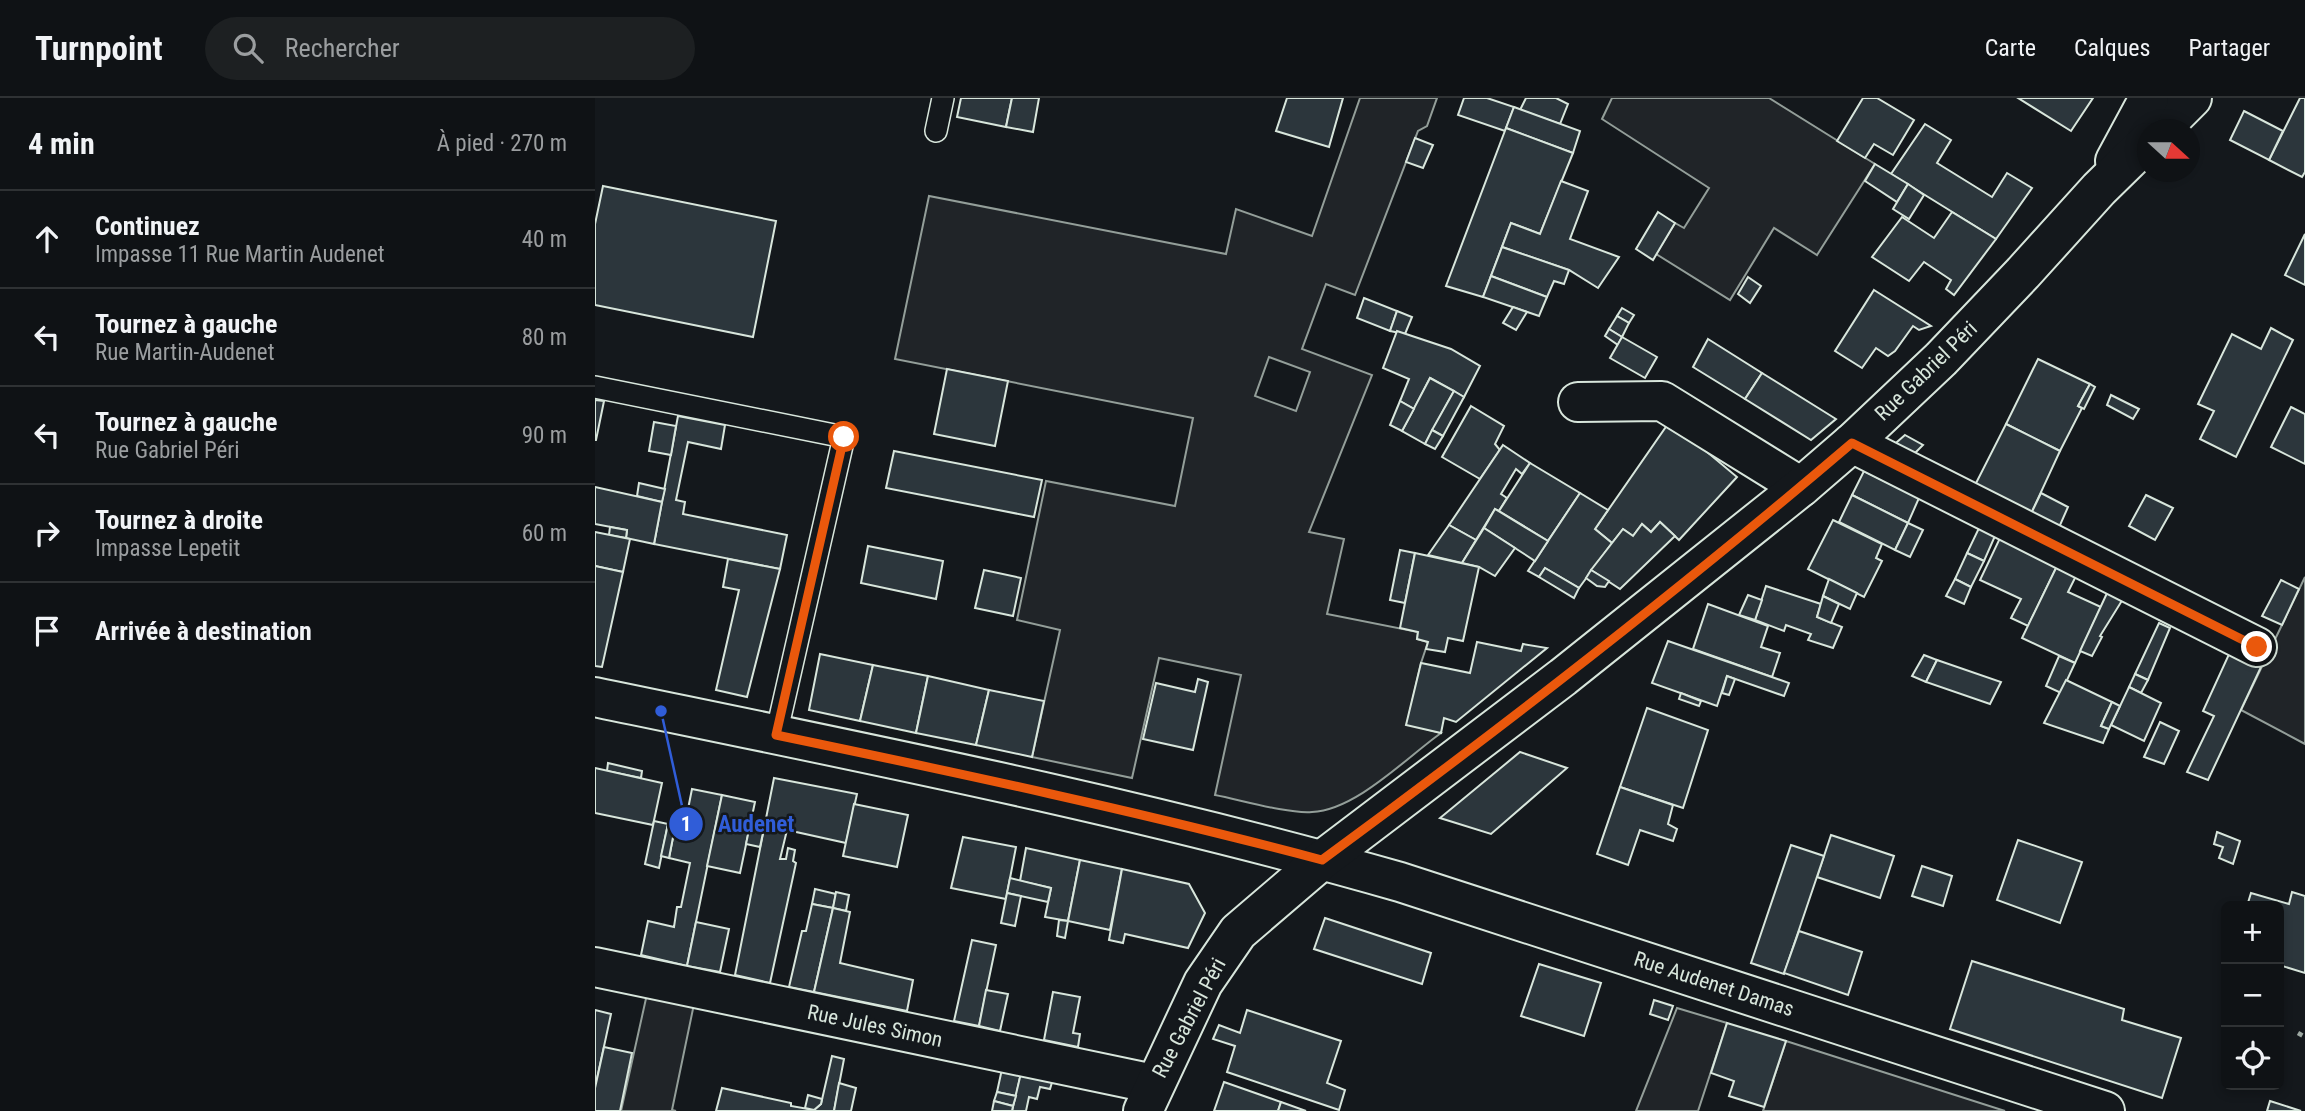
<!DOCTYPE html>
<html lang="fr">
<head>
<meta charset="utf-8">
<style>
	:root { --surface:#0f1215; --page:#1d2022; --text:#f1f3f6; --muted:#9b9ea0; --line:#2f3234 }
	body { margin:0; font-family:"Roboto Condensed",sans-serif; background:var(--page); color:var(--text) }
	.controls { position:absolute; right:21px; bottom:21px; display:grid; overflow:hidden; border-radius:10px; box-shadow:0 4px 10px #0003 }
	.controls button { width:63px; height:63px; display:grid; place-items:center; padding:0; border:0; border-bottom:2px solid var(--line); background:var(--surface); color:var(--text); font:35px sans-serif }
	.compass { position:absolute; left:1542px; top:21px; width:63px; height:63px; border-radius:50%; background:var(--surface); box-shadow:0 4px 10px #0003; rotate:111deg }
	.stop { position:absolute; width:21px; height:21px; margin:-16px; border:5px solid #ea580c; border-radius:50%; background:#fff }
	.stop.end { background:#ea580c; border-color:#fff; box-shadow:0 2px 7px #0008 }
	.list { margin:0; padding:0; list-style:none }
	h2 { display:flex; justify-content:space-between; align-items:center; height:91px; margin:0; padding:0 28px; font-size:30px }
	h2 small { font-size:23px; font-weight:400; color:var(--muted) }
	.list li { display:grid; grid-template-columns:46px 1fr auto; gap:21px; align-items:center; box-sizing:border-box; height:98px; padding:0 28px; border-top:2px solid var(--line) }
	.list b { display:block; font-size:26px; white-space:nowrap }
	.list p { margin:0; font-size:23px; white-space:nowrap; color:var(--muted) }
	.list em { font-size:23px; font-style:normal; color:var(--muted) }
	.icon { flex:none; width:38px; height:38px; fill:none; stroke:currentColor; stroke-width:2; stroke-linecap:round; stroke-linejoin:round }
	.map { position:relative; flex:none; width:1710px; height:1013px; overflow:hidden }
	header { display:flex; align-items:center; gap:42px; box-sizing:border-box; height:98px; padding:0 35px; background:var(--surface); border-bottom:2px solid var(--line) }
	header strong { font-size:33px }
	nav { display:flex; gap:38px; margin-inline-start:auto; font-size:24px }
	.search { width:490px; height:63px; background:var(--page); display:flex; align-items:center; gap:18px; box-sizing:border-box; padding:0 24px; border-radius:38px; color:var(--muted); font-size:26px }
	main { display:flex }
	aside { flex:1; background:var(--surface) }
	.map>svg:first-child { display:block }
	.green { fill:#202428; stroke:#939e99; stroke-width:2; fill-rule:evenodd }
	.building { fill:#2c363c; stroke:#d8e6dc; stroke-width:2 }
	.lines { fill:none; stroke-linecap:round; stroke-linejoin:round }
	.lane-casing { stroke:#d8e6dc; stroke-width:24 }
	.street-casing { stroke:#d8e6dc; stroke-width:42 }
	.path { stroke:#9da8a2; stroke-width:4.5; stroke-dasharray:5 3.5; stroke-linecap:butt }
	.lane { stroke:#14181c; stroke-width:21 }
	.street { stroke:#14181c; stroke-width:38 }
	.route { stroke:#ea580c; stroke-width:9 }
	.labels { text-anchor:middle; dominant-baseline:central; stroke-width:5; stroke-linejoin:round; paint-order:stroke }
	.street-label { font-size:21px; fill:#d8e6dc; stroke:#14181c }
	.leader { fill:none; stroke:#305dd8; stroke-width:2.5 }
	.callout-dot { fill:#305dd8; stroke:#14181c; stroke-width:2.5 }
	.mark-label { font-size:21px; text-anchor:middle; font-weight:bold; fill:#fff }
	.callout-label { font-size:23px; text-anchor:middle; font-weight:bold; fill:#305dd8; stroke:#14181c; stroke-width:5; stroke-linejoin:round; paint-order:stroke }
</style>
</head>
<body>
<header>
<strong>Turnpoint</strong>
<div class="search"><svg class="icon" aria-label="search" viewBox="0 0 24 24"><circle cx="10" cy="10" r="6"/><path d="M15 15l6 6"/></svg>Rechercher</div>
<nav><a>Carte</a><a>Calques</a><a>Partager</a></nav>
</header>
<main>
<aside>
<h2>4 min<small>À pied · 270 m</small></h2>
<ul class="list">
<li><svg class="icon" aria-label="ahead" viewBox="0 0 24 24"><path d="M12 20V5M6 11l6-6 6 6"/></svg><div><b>Continuez</b><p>Impasse 11 Rue Martin Audenet</p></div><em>40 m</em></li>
<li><svg class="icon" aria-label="left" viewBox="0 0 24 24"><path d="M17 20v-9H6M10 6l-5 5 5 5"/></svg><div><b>Tournez à gauche</b><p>Rue Martin-Audenet</p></div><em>80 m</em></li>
<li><svg class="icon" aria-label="left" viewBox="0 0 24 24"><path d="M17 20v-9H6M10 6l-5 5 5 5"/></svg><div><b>Tournez à gauche</b><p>Rue Gabriel Péri</p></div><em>90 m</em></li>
<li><svg class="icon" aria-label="right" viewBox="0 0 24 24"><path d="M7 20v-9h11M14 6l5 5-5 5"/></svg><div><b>Tournez à droite</b><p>Impasse Lepetit</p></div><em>60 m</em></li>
<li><svg class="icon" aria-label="arrive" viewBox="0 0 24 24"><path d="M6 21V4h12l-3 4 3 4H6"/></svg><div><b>Arrivée à destination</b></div></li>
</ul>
</aside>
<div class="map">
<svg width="1710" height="1013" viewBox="0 0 1710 1013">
	<rect width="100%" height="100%" fill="#14181c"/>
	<!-- green -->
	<g class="green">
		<path d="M765,0H842L832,28L823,33L760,197L731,186L707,251L777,277L714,434L749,441L732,516L823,534L822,541L833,544L826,565L812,626L846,635C811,660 761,712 717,714C693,716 646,702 620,697L646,577L564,560L537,680L437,659L465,532L422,522L451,383L580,408L598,320L300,261L334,98L631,156L641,111L717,138ZM674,259L715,274L701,313L660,298Z"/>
		<path d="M1017,0H1174L1280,66L1222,157L1179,130L1135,202L1061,156L1080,125L1089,130L1114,90L1007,21Z"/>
		<path d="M1710,479V646L1646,612Z"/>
		<path d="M52,896L99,906L77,1012L81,1013H26Z"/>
		<path d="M1082,910L1132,925L1103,1013H1041Z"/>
		<path d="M1191,943L1410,1013H1168Z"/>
	</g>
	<!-- building -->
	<g class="building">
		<path d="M366,0H417L411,29L362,19Z"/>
		<path d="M417,0H444L438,34L411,29Z"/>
		<path d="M692,0H748L734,49L681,33Z"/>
		<path d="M869,0H892L919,9L910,33L863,17Z"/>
		<path d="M931,0H961L973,6L965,26L925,12Z"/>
		<path d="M1268,0H1282L1319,22L1298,57L1279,46L1270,60L1242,43Z"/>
		<path d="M1423,0H1498L1476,33Z"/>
		<path d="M1705,0H1710V74L1707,79L1674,62Z"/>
		<path d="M919,9L985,33L978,55L911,30Z"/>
		<path d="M1649,13L1688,33L1674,62L1635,42Z"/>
		<path d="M1330,26L1356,42L1342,65L1397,99L1412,75L1437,90L1401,141L1296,76Z"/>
		<path d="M911,30L978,55L945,136L916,125L888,199L851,188Z"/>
		<path d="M820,40L838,47L828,70L811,64Z"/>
		<path d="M1280,66L1313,86L1302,104L1270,83Z"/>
		<path d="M966,83L993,93L975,141L1024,159L1003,190L974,172L907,149L916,125L945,136Z"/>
		<path d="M1313,86L1329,97L1314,121L1298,111Z"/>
		<path d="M8,88L181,123L158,239L0,207V126Z"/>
		<path d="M1063,114L1080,125L1058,162L1041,151Z"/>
		<path d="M1357,114L1401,141L1359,197L1351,191L1356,182L1329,164L1314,183L1277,159L1307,119L1339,140Z"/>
		<path d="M1710,136V187L1690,177Z"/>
		<path d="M907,149L974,172L969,186L959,183L952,199L896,178Z"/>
		<path d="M896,178L952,199L944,218L888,199Z"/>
		<path d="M1153,179L1166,188L1155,205L1143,196Z"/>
		<path d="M1279,192L1336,228L1324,232L1318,228L1300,253L1293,258L1281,250L1267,270L1240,253Z"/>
		<path d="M769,200L802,213L795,233L762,220Z"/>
		<path d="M918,209L932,214L921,232L908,225Z"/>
		<path d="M1027,210L1039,217L1034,225L1022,218Z"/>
		<path d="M802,213L817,219L810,236L795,233Z"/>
		<path d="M1022,218L1034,225L1027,239L1014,231Z"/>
		<path d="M1676,230L1698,242L1641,359L1605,341L1619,313L1603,306L1637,236L1666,251Z"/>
		<path d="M1014,231L1027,239L1023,247L1010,238Z"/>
		<path d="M802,233L856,251L885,268L869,299L835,280L819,311L805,303L814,281L788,270Z"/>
		<path d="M1027,239L1062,259L1050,280L1015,260Z"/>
		<path d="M1113,241L1167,275L1150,301L1098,269Z"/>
		<path d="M1443,261L1495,286L1483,308L1487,310L1465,353L1411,326Z"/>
		<path d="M352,271L413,283L400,348L339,336Z"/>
		<path d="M1167,275L1241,321L1216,342L1150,301Z"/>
		<path d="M835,280L859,293L830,346L807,333Z"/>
		<path d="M1495,286L1500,289L1489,311L1483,308Z"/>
		<path d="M859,293L869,299L848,338L837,332Z"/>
		<path d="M1516,297L1544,311L1538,321L1512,307Z"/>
		<path d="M0,302L9,303L1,342H0Z"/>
		<path d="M805,303L819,311L807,333L795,327Z"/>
		<path d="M876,308L909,328L900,346L905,352L885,381L847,359Z"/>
		<path d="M1696,309L1710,316V366L1676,349Z"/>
		<path d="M83,318L130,327L126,351L93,344L81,402L90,404L88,416L192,437L185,471L59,446Z"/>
		<path d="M1075,323L1142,379L1084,442L1065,424L1056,434L1047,426L1038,438L1028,431L1017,445L1000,431Z"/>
		<path d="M59,324L81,328L76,357L54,353Z"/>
		<path d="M1411,326L1465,353L1434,420L1377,393Z"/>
		<path d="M837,332L848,338L840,351L830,346Z"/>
		<path d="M1310,337L1328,347L1314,361L1294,351Z"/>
		<path d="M908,347L935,365L927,376L921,371L906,396L912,400L904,413L900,411L881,442L854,427Z"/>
		<path d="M299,353L447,382L439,419L291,390Z"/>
		<path d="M935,365L985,395L953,443L904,413Z"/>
		<path d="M1269,373L1324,400L1313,425L1257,397Z"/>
		<path d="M44,385L70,391L67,404L42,398Z"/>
		<path d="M0,389L67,404L59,446L31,440L32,432L0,426Z"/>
		<path d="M985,395L1013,412L1000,431L1017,445L984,490L950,470L944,479L933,473Z"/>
		<path d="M1446,395L1473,409L1462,434L1434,420Z"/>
		<path d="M1257,397L1313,425L1300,452L1244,424Z"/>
		<path d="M1551,397L1578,410L1560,442L1534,428Z"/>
		<path d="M900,411L953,443L940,463L889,430Z"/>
		<path d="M1238,422L1287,446L1281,460L1287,463L1269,499L1213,471Z"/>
		<path d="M1065,424L1080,438L1025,491L996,472L1028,431L1038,438L1047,426L1056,434Z"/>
		<path d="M1313,425L1328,432L1315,459L1300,452Z"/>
		<path d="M854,427L881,442L867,465L833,457Z"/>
		<path d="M15,429L32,432L31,440L14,437Z"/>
		<path d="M889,430L920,450L900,478L884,469L867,465Z"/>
		<path d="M1384,430L1400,438L1389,463L1372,455Z"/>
		<path d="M0,434L35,441L28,474L0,468Z"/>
		<path d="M1405,440L1462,468L1433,528L1416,520L1426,501L1385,482Z"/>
		<path d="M273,448L348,463L341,501L266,485Z"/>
		<path d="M805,452L820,455L810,505L795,502Z"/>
		<path d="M820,455L884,469L868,543L853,540L850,554L831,551L833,544L822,541L823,534L805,530Z"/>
		<path d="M1372,455L1389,463L1376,489L1360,481Z"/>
		<path d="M133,461L185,471L152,599L121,592L144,492L128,489Z"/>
		<path d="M0,468L28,474L7,569L0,568Z"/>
		<path d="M1462,468L1481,478L1473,494L1506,509L1480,565L1427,540Z"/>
		<path d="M950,470L984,490L979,500L944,479Z"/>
		<path d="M389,472L426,480L418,518L380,510Z"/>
		<path d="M996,472L1014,483L1010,489L1002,488L991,480Z"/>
		<path d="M1234,481L1262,495L1255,511L1228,498Z"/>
		<path d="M1360,481L1376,489L1369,506L1351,498Z"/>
		<path d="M1686,482L1704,491L1687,527L1667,518Z"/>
		<path d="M1171,488L1226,506L1222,519L1247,529L1238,550L1213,542L1216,536L1191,527L1189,533L1160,522Z"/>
		<path d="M1513,493L1528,501L1505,538L1507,539L1497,558L1485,553Z"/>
		<path d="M1153,497L1167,502L1160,522L1144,517Z"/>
		<path d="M1228,498L1244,506L1236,525L1222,519Z"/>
		<path d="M1113,506L1173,528L1166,549L1185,555L1177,579L1098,551Z"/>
		<path d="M1564,525L1575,530L1553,582L1540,576Z"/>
		<path d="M1073,543L1194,585L1189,598L1132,578L1122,608L1057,585Z"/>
		<path d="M882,544L926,553L928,546L952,550L861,624L849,620L846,635L811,627L826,565L875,575Z"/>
		<path d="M1635,554L1666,569L1613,682L1592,674L1619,618L1608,613Z"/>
		<path d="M225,556L278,567L265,623L214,612Z"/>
		<path d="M1329,557L1342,562L1331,584L1317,578Z"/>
		<path d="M1464,558L1480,565L1466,595L1451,588Z"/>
		<path d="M1342,562L1406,584L1395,606L1331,584Z"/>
		<path d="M278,567L333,578L321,635L265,623Z"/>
		<path d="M1540,576L1553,582L1546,595L1534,589Z"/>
		<path d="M333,578L394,592L381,647L321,635Z"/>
		<path d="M1132,578L1140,581L1134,597L1127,595Z"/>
		<path d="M603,581L613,584L598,652L548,641L561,585L600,594Z"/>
		<path d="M1471,582L1517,604L1506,628L1514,631L1508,645L1449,625Z"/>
		<path d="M1534,589L1566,605L1549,643L1516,627Z"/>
		<path d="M394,592L449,603L437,659L381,647Z"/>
		<path d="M1086,595L1106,603L1104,608L1084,601Z"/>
		<path d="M1517,604L1525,608L1514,631L1506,628Z"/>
		<path d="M1052,610L1113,632L1088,710L1025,689Z"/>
		<path d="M1565,624L1584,633L1569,666L1549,659Z"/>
		<path d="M925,654L972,670L896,736L845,720Z"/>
		<path d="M13,665L47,673L46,680L12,673Z"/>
		<path d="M0,670L67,685L58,727L0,715Z"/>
		<path d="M179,680L262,696L251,745L192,732L185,761H191L193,750L200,752L198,763L201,765L175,885L140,877Z"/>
		<path d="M1025,689L1078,707L1073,726L1082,731L1078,743L1045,732L1033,767L1002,756Z"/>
		<path d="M97,691L127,697L92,868L46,857L53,823L79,829L82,809H86L95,765L74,760L80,729L89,731Z"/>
		<path d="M127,697L160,704L145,775L112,768Z"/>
		<path d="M259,706L313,717L302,769L248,758Z"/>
		<path d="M59,723L73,726L64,770L50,766Z"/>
		<path d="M73,726L80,729L74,760L66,758Z"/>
		<path d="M155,727L169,730L165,749L151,746Z"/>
		<path d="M1622,734L1645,743L1638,766L1624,760L1628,749L1619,746Z"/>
		<path d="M1236,737L1299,758L1285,800L1222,779Z"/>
		<path d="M368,739L421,749L411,801L356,790Z"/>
		<path d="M1423,742L1487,764L1465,825L1402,802Z"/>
		<path d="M1196,747L1229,758L1189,876L1156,865Z"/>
		<path d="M431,750L485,762L473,823L450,819L456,790L425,783Z"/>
		<path d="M485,762L527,771L515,832L473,823Z"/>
		<path d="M1327,768L1357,778L1348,808L1317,798Z"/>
		<path d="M527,771L594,786L610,815L593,850L530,836L528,845L514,842Z"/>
		<path d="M415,780L456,790L453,804L412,795Z"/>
		<path d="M220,791L241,796L238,810L217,806Z"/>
		<path d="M241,794L254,797L251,813L238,810Z"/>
		<path d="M1697,794L1710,798V875L1684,867V808H1652L1656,795L1694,806Z"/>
		<path d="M412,795L426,798L420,828L406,825Z"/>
		<path d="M217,806L238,810L219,894L194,889L207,833H211Z"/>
		<path d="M238,810L255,814L245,865L318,882L312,913L219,894Z"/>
		<path d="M730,820L836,855L827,886L719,851Z"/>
		<path d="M464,822L473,823L470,840L462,838Z"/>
		<path d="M101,824L134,831L125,874L92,868Z"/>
		<path d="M1204,833L1267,854L1253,897L1189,875Z"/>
		<path d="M377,842L401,847L384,928L359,923Z"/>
		<path d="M1377,863L1529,911L1527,922L1586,940L1567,1000L1355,931Z"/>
		<path d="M944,866L1006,885L989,938L926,918Z"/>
		<path d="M391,892L413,896L405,933L384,928Z"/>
		<path d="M458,894L485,899L478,935L485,936L483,949L449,942Z"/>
		<path d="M1059,902L1078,908L1073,922L1055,916Z"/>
		<path d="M0,912L16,916L0,990Z"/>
		<path d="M652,912L746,943L732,985L750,992L744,1012L632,974L640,948L618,941L624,927L645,935Z"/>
		<path d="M1132,925L1191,943L1169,1009L1134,998L1139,983L1116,975Z"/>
		<path d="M9,949L37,955L25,1013H0V990Z"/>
		<path d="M237,958L249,961L239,1013H121L127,990L196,1005V1008L219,1012L226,1006Z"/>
		<path d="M407,971L426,975L421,998L402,994Z"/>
		<path d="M426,975L458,981L455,991L445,989L442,1001L434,999L431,1013H417Z"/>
		<path d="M629,984L686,1004L683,1013H619Z"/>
		<path d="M244,985L261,990L256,1013H239Z"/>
		<path d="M402,994L421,998L418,1008L399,1003Z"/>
		<path d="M213,997L227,1001L226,1006L219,1012L210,1010Z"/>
		<path d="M399,1003L418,1008L417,1013H397Z"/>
		<path d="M1675,1003L1706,1013H1672Z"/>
		<path d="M686,1004L711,1013H683Z"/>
	</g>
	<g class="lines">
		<defs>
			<g id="lane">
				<path d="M341,33L348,0"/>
				<path d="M0,289L249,339L181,637"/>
			</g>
			<g id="street">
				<path d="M1565,32L1597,0"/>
				<path d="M1520,63L1554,0"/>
				<path d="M983,304L1067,303L1206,389"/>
				<path d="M1257,345L1662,549"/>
				<path d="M0,599C270,655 540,708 805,784L1510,1013"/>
				<path d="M0,869L559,986"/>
				<path d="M548,1013L608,885L643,834L727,762L968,579L1206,389L1257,345L1346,261L1428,175L1504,91L1552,44"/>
			</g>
		</defs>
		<!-- lane casing -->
		<use href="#lane" class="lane-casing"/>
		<!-- street casing -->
		<use href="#street" class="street-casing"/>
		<!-- path -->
		<path class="path" d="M1703,935L1710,939"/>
		<!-- lane -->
		<use href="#lane" class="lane"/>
		<!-- street -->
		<use href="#street" class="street"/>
	</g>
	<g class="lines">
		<!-- route -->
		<path class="route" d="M249,339L181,637C364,675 546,714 727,762C908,629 1086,491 1257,345L1662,549"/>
	</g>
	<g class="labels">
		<!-- street labels -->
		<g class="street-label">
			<text transform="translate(1331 273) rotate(-44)">Rue Gabriel Péri</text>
			<text transform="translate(1119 886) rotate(18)">Rue Audenet Damas</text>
			<text transform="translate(594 920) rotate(-62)">Rue Gabriel Péri</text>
			<text transform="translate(280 928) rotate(12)">Rue Jules Simon</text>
		</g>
	</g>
	<!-- callouts -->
	<path class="leader" d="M66 613L91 726"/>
	<g class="callout-dot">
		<circle cx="66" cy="613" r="7"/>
		<circle cx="91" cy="726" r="18"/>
	</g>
	<g class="mark-label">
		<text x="91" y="733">1</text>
	</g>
	<g class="callout-label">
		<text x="161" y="734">Audenet</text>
	</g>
</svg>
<div class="controls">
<button>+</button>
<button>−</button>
<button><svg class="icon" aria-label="locate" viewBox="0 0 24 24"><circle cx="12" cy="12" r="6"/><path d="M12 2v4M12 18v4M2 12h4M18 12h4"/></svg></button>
</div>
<svg class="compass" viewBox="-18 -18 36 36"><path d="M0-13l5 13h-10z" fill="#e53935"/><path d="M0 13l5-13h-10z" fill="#9b9ea0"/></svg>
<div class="stop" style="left:249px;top:339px"></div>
<div class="stop end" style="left:1662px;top:549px"></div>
</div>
</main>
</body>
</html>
